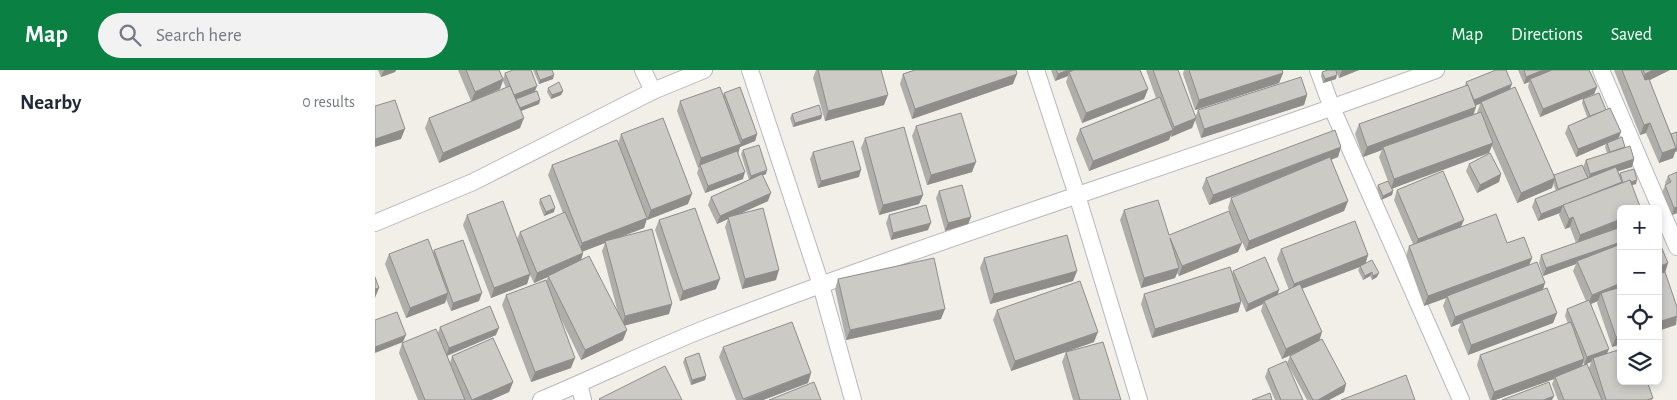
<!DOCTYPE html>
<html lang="en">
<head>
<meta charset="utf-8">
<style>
	:root { --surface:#fff; --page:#f2f2f3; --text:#1f2937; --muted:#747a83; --line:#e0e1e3; --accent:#0b8043 }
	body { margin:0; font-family:"Alegreya Sans",sans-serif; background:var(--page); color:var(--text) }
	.controls { position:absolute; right:15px; bottom:15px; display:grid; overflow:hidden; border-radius:8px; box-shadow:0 2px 8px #0003 }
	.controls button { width:45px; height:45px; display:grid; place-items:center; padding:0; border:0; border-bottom:1px solid var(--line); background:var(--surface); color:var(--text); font:25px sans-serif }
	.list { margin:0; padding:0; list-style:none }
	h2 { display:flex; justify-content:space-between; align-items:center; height:65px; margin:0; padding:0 20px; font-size:21px }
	h2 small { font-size:16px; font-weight:400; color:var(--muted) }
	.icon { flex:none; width:28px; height:28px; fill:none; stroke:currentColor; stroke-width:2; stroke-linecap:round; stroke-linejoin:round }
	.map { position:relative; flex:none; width:1302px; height:330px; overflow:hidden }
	header { display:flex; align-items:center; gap:30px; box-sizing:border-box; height:70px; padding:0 25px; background:var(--accent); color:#fff }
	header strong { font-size:24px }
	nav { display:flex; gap:28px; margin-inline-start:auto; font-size:18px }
	.search { width:350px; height:45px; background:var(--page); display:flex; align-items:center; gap:12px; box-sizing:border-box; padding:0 18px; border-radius:28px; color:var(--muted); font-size:19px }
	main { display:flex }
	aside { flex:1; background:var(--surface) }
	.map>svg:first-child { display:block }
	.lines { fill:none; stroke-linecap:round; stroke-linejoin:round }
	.street-casing { stroke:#b5b8bc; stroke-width:18 }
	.street { stroke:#fff; stroke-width:16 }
	.wall { fill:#afaea9; fill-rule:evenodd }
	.shaded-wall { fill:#8f8d8a }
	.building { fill:#cccac5; stroke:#8f8d8a }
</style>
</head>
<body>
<header>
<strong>Map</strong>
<div class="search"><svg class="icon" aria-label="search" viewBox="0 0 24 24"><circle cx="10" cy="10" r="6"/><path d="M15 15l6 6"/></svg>Search here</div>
<nav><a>Map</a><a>Directions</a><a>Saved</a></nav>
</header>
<main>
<aside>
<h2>Nearby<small>0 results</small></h2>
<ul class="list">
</ul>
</aside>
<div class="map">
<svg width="1302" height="330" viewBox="0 0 1302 330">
	<rect width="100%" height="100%" fill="#f1efe8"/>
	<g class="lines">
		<defs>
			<g id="street">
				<path d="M268,0L278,21"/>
				<path d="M375,0L446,215L478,330"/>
				<path d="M661,0L702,125L764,330"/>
				<path d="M943,0L957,38L1086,330"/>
				<path d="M1226,0L1302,177"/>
				<path d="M0,153L98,112L278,21L329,0"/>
				<path d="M204,314L208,330"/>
				<path d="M166,330C221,307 274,281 329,259C570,165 818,90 1061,0"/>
			</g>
		</defs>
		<!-- street casing -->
		<use href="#street" class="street-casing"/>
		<!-- street -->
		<use href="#street" class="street"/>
	</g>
	<!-- wall -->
	<g class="wall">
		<path d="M3,0H21L20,2L6,7Z"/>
		<path d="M83,0H124L128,9L130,3L160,22L165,30L164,34L146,41L145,58L64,93L50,58L54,48L96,31ZM128,11L131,18L98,31L125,19Z"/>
		<path d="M158,0H177L178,9L164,14Z"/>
		<path d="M441,0H506L509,35L450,51L438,8Z"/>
		<path d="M676,0H765L773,19L769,29L707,53L691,12L693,6L680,11Z"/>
		<path d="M771,0H803L820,48L823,40L932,25L929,35L826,68L820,50L817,58L795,66L794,70L714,101L701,69L705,59L781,28Z"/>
		<path d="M809,0H907L908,3L904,13L820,40L808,4Z"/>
		<path d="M961,0H984L964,8Z"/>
		<path d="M1143,0H1214L1222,17L1219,24L1165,47L1153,17L1154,12L1149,14Z"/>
		<path d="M1239,0H1295L1274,10L1296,64L1302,62V81L1300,82L1298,88L1284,93L1271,63L1265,65Z"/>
		<path d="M947,2L961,9L948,13L946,6Z"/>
		<path d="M528,4L638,14L537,49L525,14Z"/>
		<path d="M1091,12L1135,20L1179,105L1208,97L1211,90L1232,83L1230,77L1231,74L1201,87L1190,63L1193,56L1212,47L1207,33L1208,29L1231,40L1246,62L1243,68L1259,89L1257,97L1243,101L1244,105L1245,103L1261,114L1257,115L1246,139V274L1237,277L1222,233L1223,231L1216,234L1232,283L1278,328L1277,330H1183L1177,314L1179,309L1120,330H1115L1102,295L1105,285L1193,254L1190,246L1192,239L1211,231L1198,201L1201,194L1168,206L1164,193L1166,185L1201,173L1195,157L1190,159L1184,145L1185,143L1163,151L1157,137L1160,129L1181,121L1178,113L1177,118L1142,133L1117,76L1017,119L1018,121L1017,125L1006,130L1002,119L1003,115L1013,111L1004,87L1007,80L988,87L980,64L984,54L1090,16ZM1105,34L1102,43L1099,44L1101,37L1100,36ZM1208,292L1209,295L1216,292L1214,298L1207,296Z"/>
		<path d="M173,18L188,21L186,25L176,29L172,22Z"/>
		<path d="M349,23L382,64L380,71L365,77L363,83L368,109L330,123L322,103L324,97L323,98L302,41L305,31L348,26Z"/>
		<path d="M417,44L447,45L446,49L418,57L415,48Z"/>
		<path d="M541,56L597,102L552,115L537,66Z"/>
		<path d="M246,64L313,134L272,150V149L269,158L241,169L294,244L249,256L248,270L206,290L184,245L196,298L156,312L127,235L131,225L171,211L173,207L159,213L155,205L152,214L116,228L88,155L92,145L142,169L145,162L188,143L173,105L177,95L243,74ZM230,173L227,181L243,243L206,190L208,183V181Z"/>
		<path d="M490,68L548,125L544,134L504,145L486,78Z"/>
		<path d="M966,77L963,87L956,90L973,131L969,141L871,181L853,138L856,128L873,121L834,135L827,118L831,108Z"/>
		<path d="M368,80L391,104L387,106L393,131L361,145L401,210L367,219L350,157L353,149L342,154L333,135L336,127L374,110L366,84Z"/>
		<path d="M438,82L484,107L443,118L435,89Z"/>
		<path d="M1094,94L1126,104L1124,112L1102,123L1091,101Z"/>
		<path d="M1302,102V143L1297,145L1287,122L1291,114L1290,113L1293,106Z"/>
		<path d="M1022,120L1086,156L1132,173L1157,188L1154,195L1182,243L1178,253L1093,285L1083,260L1086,253L1076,257L1068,236L1071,228L1049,236L1031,186L1034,176L1038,174L1019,130Z"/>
		<path d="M564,121L596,147L593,154L570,161L561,128Z"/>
		<path d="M165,129L179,142L169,146L164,133Z"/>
		<path d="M749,140L794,165L863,182L804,206L802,203L800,208L766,218L745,150Z"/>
		<path d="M514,145L553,160L516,170L511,153Z"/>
		<path d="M284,150L341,219L305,231L280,160Z"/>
		<path d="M906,179L993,185L990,194L1002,207L997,210L995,206L988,210L983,200L985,197L927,219L944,270L971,314L969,322L954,330H932L912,293L915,286L924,281L907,289L886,241L888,234L871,242L866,230V232L863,242L777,268L766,234L769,224L857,204L858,201L903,225L914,220L902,189Z"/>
		<path d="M59,180L104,231L76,241L71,229L70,233L31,248L10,194L14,184L58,183Z"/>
		<path d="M609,188L702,201L698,211L615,234L605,198Z"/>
		<path d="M463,209L566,249L471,270L460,219Z"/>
		<path d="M622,240L719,272L636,301L618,250Z"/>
		<path d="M65,257L121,265L72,286L75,293L77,286L138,312L134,322L116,330H43L24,283L27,273L63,263Z"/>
		<path d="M348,277L436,303L433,313L388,330H361L344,287Z"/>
		<path d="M691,282L746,330H698L687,292Z"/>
		<path d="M310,288L331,306L330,310L316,315L308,292Z"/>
		<path d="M893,299L928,330H900L890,307Z"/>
	</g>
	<!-- shaded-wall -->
	<g class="shaded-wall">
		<path d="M9,0H21L20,2L6,7Z"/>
		<path d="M693,0H709L694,2L693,6L680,11L683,4Z"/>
		<path d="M967,0H984L964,8Z"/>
		<path d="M1168,0H1184L1155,9L1154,12L1149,14L1151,7Z"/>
		<path d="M1278,0H1295L1267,14L1270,4Z"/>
		<path d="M908,3L904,13L820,40L824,30Z"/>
		<path d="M642,4L638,14L537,49L540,39Z"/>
		<path d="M179,5L178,9L164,14L165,10Z"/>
		<path d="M962,5L961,9L948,13L950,9Z"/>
		<path d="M128,9L125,19L96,32L100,22Z"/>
		<path d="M1137,14L1134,22L1096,37L1099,30Z"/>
		<path d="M162,16L159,24L136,32L139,25Z"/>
		<path d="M1222,17L1219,24L1165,47L1168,39Z"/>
		<path d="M773,19L769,29L707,53L711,43Z"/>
		<path d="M188,21L186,25L176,29L177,25Z"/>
		<path d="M513,25L509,35L450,51L453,41Z"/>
		<path d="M932,25L929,35L826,68L829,59Z"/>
		<path d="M165,30L164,34L143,42L145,38Z"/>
		<path d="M1101,37L1097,47L1008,77L1007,80L988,87L992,77Z"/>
		<path d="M447,45L446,49L418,57L420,53Z"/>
		<path d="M149,48L145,58L64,93L68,83Z"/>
		<path d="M821,48L817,58L796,67L799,57Z"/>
		<path d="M1275,53L1271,63L1265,65L1269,55Z"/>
		<path d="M30,59L26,69L0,77V69Z"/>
		<path d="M798,60L794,70L714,101L718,91Z"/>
		<path d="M1246,62L1243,69L1232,73L1231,74L1201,87L1203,79Z"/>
		<path d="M382,64L380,71L365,77L363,84L325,95L324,97L323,98L326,88L365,74L367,70Z"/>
		<path d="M1118,73L1114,83L1016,119L1019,109Z"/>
		<path d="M966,77L963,87L834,135L838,125Z"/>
		<path d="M1302,77V81L1300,82L1298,88L1284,93L1287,83Z"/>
		<path d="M1259,89L1257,97L1213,111L1215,104Z"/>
		<path d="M601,92L597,102L552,115L556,105Z"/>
		<path d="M392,100L391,104L374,110L376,106Z"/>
		<path d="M486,100L484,107L443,118L446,111Z"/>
		<path d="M370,102L368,109L330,123L333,116Z"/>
		<path d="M1126,104L1124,112L1102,123L1105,115Z"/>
		<path d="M1180,108L1177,118L1142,133L1146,123Z"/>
		<path d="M1262,110L1261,114L1246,118L1248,114Z"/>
		<path d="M1247,112L1244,119L1188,135L1185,143L1163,151L1166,144Z"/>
		<path d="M1018,121L1017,125L1006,130L1008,126Z"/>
		<path d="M396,123L393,131L354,149L353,147V149L342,154L345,146Z"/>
		<path d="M317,124L313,134L272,150L276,140Z"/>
		<path d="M548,125L544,134L504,145L508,135Z"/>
		<path d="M973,131L969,141L871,181L874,171Z"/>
		<path d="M1302,137V143L1297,145L1299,138Z"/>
		<path d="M180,138L179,142L169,146L171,142Z"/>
		<path d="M596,147L593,154L570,161L573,153Z"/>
		<path d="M1198,147L1195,157L1190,159L1194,149Z"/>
		<path d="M272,148L269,158L231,172L230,171V173L204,183L207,173Z"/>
		<path d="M1246,149V158L1202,175L1205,165Z"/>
		<path d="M1089,150L1085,159L1039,179L1043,169Z"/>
		<path d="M556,153L553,160L516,170L518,163Z"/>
		<path d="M1246,172V178L1202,191L1201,194L1168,206L1171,198Z"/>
		<path d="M867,173L863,182L804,206L807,196Z"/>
		<path d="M208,183L205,193L159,213L162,203Z"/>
		<path d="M993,185L990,195L915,223L919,214Z"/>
		<path d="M1157,188L1153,198L1072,226L1071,228L1049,236L1053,226Z"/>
		<path d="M1293,193L1290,203L1283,206V197Z"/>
		<path d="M804,198L800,208L766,218L769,208Z"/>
		<path d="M404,200L401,210L367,219L370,209Z"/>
		<path d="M702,201L698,211L615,234L619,224Z"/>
		<path d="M997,202L995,206L988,210L990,206Z"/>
		<path d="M1004,203L1002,207L997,210L998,206Z"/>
		<path d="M155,204L152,214L116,228L119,218Z"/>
		<path d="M345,209L341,219L305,231L308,221Z"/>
		<path d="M1170,213L1167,223L1087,250L1086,253L1076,257L1080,247Z"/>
		<path d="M1246,213V221L1226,223L1223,231L1213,235L1217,225Z"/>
		<path d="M4,218L0,228V219Z"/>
		<path d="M904,220L902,228L889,231L888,234L871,242L873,234Z"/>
		<path d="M73,223L70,233L31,248L35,238Z"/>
		<path d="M107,223L104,231L76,241L78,233Z"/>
		<path d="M866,232L863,242L777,268L780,259Z"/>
		<path d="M297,234L294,244L247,256L250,246Z"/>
		<path d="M570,239L566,249L471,270L475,260Z"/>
		<path d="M1182,243L1178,253L1093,285L1096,275Z"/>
		<path d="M1302,246L1301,255L1283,261V252Z"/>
		<path d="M124,258L121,265L71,286L74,278Z"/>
		<path d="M252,260L248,270L206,290L210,280Z"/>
		<path d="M723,262L719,272L636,301L640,291Z"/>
		<path d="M947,262L944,272L907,289L911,279Z"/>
		<path d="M31,265L28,272L0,283V277Z"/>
		<path d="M1246,265V274L1237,277L1241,267Z"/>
		<path d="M1234,279L1231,286L1218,288L1216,292L1209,295L1212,287Z"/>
		<path d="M200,288L196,298L156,312L160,302Z"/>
		<path d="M1209,289L1206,299L1180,307L1179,309L1120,330H1116L1119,322Z"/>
		<path d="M436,303L433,313L388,330H368Z"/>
		<path d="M331,306L330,310L316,315L317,310Z"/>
		<path d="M138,312L134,322L116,330H97Z"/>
		<path d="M971,314L969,322L954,330H943Z"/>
		<path d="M1179,326L1177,330H1168Z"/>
	</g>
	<!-- building -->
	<g class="building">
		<path d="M91,0H124L128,9L100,22Z"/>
		<path d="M138,0H156L162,16L139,25L130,3Z"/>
		<path d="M161,0H177L179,5L165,10Z"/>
		<path d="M443,0H506L513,25L453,41Z"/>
		<path d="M540,0H641L642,4L540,39L528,4Z"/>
		<path d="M681,0H693L683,4Z"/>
		<path d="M699,0H765L773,19L711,43L694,2Z"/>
		<path d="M778,0H803L821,48L799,57Z"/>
		<path d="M814,0H907L908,3L824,30Z"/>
		<path d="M953,0H961L962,5L950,9L947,2Z"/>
		<path d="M1121,0H1131L1137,14L1099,30L1091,12Z"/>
		<path d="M1149,0H1168L1151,7Z"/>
		<path d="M1177,0H1214L1222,17L1168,39L1155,9Z"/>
		<path d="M1247,0H1266L1270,10L1274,9L1301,78L1287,83L1275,53L1269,55Z"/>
		<path d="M1268,0H1278L1270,4Z"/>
		<path d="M926,7L932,25L829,59L823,40Z"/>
		<path d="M184,12L188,21L177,25L173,18Z"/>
		<path d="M1093,15L1101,37L992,77L984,54Z"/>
		<path d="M135,16L149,48L68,83L54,48Z"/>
		<path d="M345,17L366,74L326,88L305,31Z"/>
		<path d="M365,17L382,64L367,70L349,23Z"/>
		<path d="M1140,17L1180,108L1146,123L1106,32Z"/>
		<path d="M162,21L165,30L145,38L141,29Z"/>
		<path d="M1224,23L1231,40L1215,46L1208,29Z"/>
		<path d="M785,27L798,60L718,91L705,59Z"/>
		<path d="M20,30L30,59L0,69V36Z"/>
		<path d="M444,35L447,45L420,53L417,44Z"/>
		<path d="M1235,38L1246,62L1203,79L1193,56Z"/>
		<path d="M1106,42L1118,73L1019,109L1008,77Z"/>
		<path d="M586,43L601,92L556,105L541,56Z"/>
		<path d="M288,48L317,124L276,140L246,64Z"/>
		<path d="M529,57L548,125L508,135L490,68Z"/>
		<path d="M960,60L966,77L838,125L831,108Z"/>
		<path d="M1302,62V77L1301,78L1296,64Z"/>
		<path d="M1247,67L1250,77L1235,82L1232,73Z"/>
		<path d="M242,70L272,148L207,173L177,95Z"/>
		<path d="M478,71L486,100L446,111L438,82Z"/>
		<path d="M384,75L392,100L376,106L368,80Z"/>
		<path d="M1255,76L1259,89L1215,104L1211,90Z"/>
		<path d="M362,81L370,102L333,116L325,95Z"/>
		<path d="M1115,83L1126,104L1105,115L1094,94Z"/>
		<path d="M955,87L973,131L874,171L856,128Z"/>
		<path d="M1207,95L1213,108L1183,119L1179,105Z"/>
		<path d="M1241,97L1247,112L1166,144L1160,129Z"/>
		<path d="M1259,99L1262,110L1256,112L1255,110L1248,113L1245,103Z"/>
		<path d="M1068,101L1089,150L1043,169L1022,120Z"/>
		<path d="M1302,102V137L1299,138L1290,115L1296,112L1293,106Z"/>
		<path d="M387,104L396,123L345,146L336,127Z"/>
		<path d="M1255,110L1266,139H1246V149L1205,165L1198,147L1194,149L1188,135Z"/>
		<path d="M1013,111L1018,121L1008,126L1003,115Z"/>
		<path d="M587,115L596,147L573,153L564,121Z"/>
		<path d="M175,125L180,138L171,142L165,129Z"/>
		<path d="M783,130L794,165L854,141L867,173L807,196L795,168L804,198L769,208L749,140Z"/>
		<path d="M128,131L155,204L119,218L92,145Z"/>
		<path d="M551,135L556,153L518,163L514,145Z"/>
		<path d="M320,138L345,209L308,221L284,150Z"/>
		<path d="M388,138L404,200L370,209L353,147Z"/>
		<path d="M190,142L208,183L162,203L145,162Z"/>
		<path d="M1121,144L1132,173L1149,167L1157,188L1053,226L1034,176Z"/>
		<path d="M980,151L993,185L919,214L906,179Z"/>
		<path d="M1246,157V172L1171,198L1166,185Z"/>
		<path d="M277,159L297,234L250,246L230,171Z"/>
		<path d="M692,165L702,201L619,224L609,188Z"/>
		<path d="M53,169L73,223L35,238L14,184Z"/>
		<path d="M1283,169L1293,193L1283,197Z"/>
		<path d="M88,170L107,223L78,233L59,180Z"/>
		<path d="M1246,174V213L1217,225L1202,191Z"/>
		<path d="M214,186L252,260L210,280L173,206Z"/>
		<path d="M890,187L904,220L873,234L858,201Z"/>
		<path d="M559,188L570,239L475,260L463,209Z"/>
		<path d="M997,190L1004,203L998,206L997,202L990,206L985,196Z"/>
		<path d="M1162,192L1170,213L1080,247L1072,226Z"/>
		<path d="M855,197L866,232L780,259L769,224Z"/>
		<path d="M1290,202L1302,237V246L1283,252V204Z"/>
		<path d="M0,207L4,218L0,219Z"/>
		<path d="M171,210L200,288L160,302L131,225Z"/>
		<path d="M705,211L723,262L640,291L622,240Z"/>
		<path d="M925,214L947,262L911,279L889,231Z"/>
		<path d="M1246,217V265L1241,267L1226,223Z"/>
		<path d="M1172,218L1182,243L1096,275L1087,250Z"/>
		<path d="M1214,230L1234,279L1212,287L1192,239Z"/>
		<path d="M115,236L124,258L74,278L65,257Z"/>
		<path d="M22,242L31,265L0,277V250Z"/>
		<path d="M417,252L436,303L368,329L348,277Z"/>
		<path d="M1196,252L1209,289L1119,322L1105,285Z"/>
		<path d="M61,259L90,330H50L27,273Z"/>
		<path d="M118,268L138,312L97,330L77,286Z"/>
		<path d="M947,269L971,314L943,330H938L915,286Z"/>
		<path d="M728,272L746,330H705L691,282Z"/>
		<path d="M1246,279V311H1272L1278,328L1272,330H1231L1218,288Z"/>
		<path d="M324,283L331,306L317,310L310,288Z"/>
		<path d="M911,291L928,330H906L893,299Z"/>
		<path d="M1212,294L1227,330H1189L1180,307Z"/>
		<path d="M290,296L307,330H225L224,329Z"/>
		<path d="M1031,305L1040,330H966Z"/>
		<path d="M439,312L446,330H394Z"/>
		<path d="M1174,312L1179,326L1168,330H1127Z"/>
		<path d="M895,323L897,330H877Z"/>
	</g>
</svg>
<div class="controls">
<button>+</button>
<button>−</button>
<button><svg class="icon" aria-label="locate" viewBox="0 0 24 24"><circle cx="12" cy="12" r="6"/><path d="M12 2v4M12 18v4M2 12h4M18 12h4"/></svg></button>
<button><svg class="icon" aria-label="layers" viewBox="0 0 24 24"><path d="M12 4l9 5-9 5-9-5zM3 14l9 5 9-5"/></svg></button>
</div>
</div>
</main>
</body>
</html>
